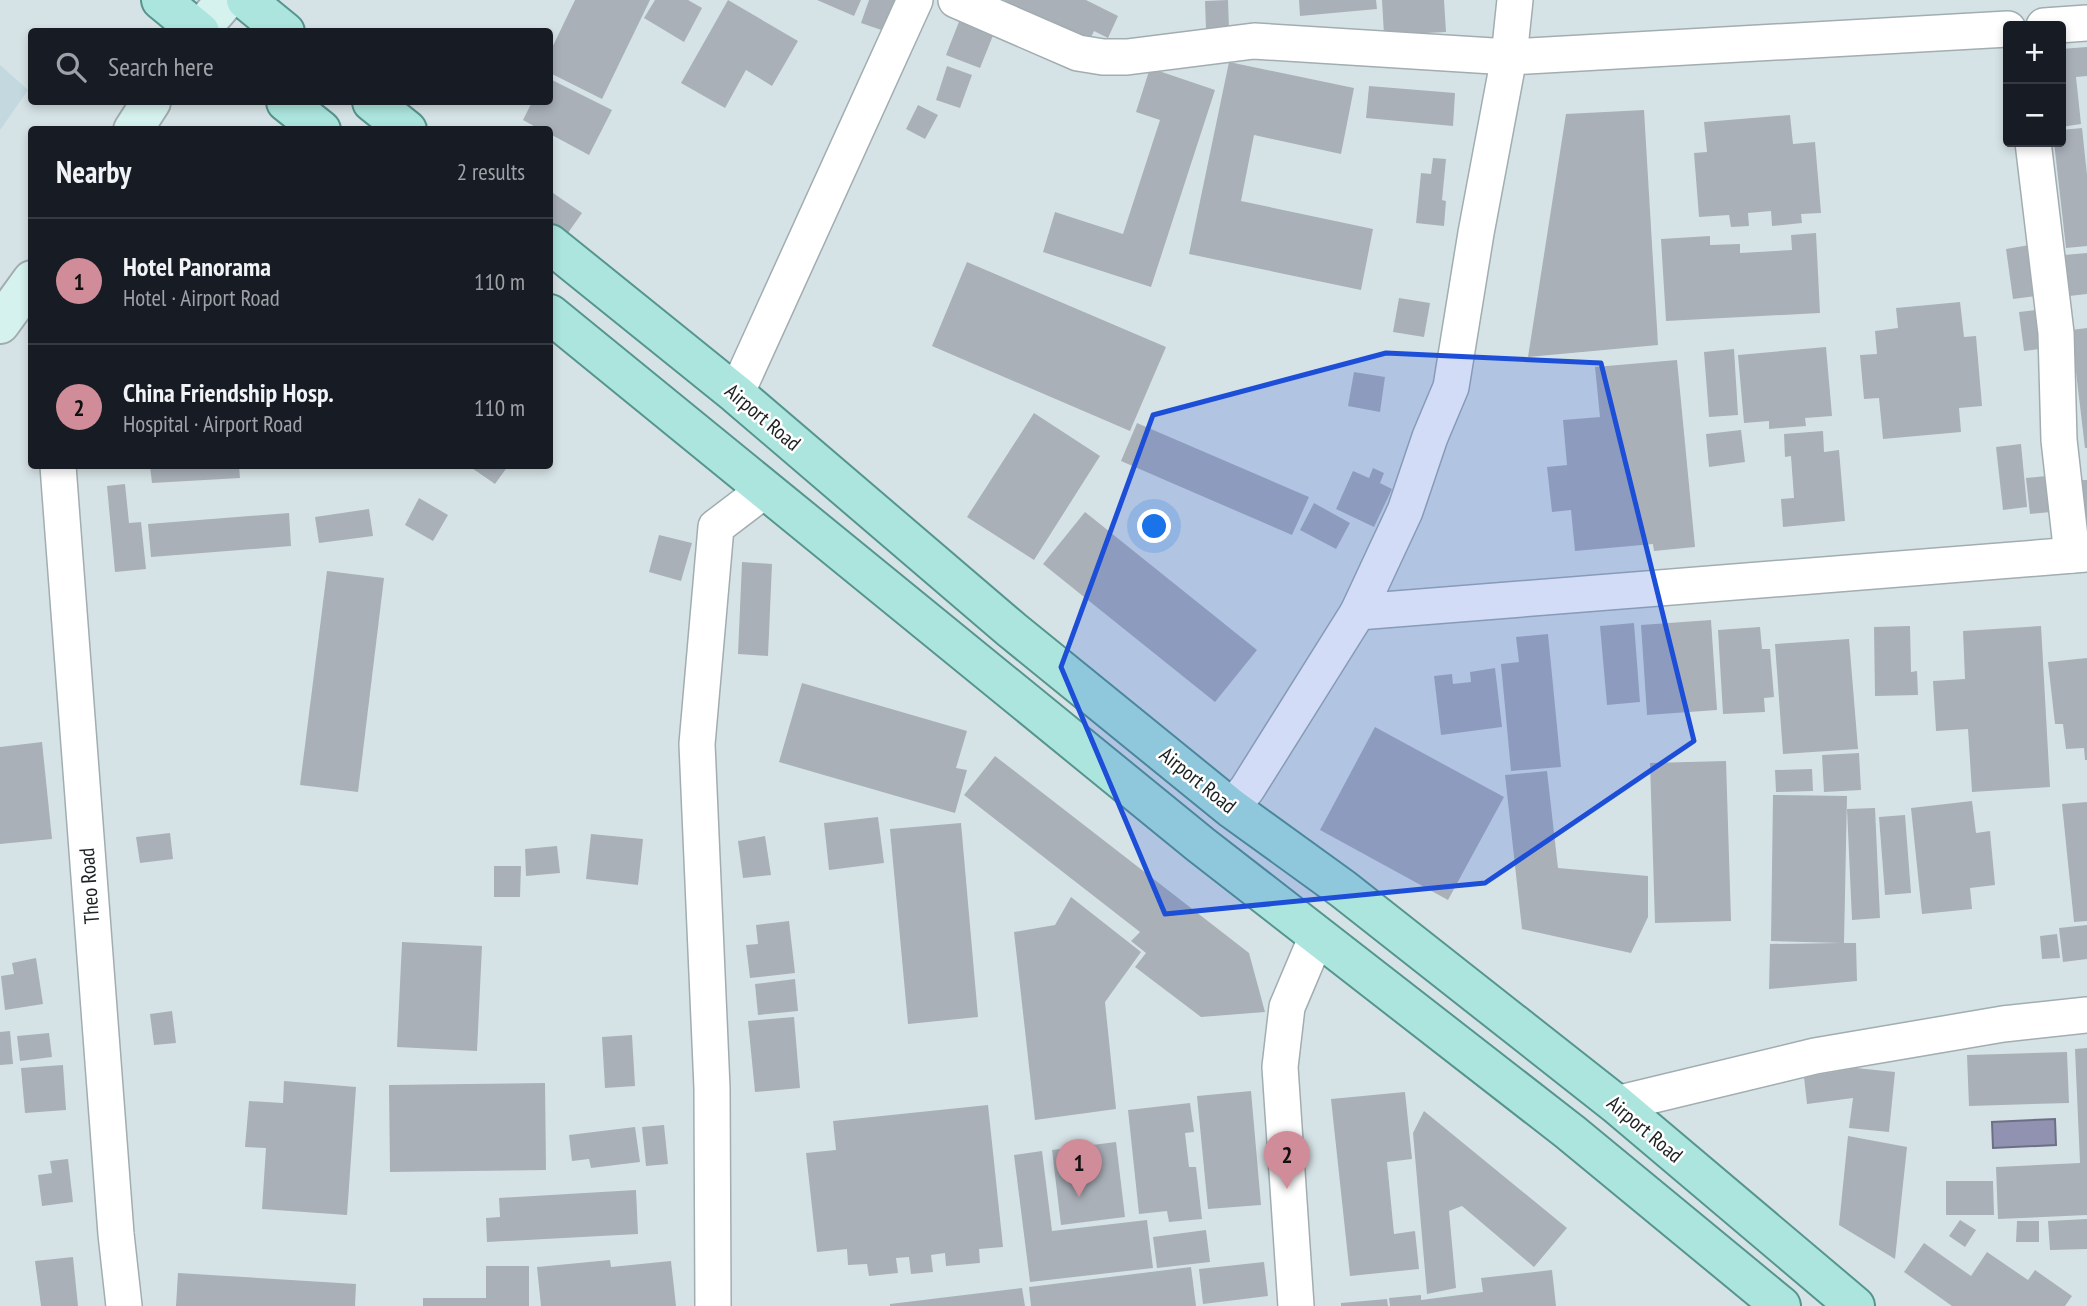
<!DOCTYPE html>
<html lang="en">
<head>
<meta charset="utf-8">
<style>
	:root { --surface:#171b24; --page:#242831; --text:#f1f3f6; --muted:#9ea1a6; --line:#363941; --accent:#d08c98 }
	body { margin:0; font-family:"PT Sans Narrow",sans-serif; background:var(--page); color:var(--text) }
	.controls { position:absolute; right:21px; top:21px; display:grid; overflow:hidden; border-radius:7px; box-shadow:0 4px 10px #0003 }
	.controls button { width:63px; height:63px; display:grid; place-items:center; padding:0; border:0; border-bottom:2px solid var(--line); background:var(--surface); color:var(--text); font:35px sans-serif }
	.you { position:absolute; left:1155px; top:527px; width:24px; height:24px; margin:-18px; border:5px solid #fff; border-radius:50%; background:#1a73e8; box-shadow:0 0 0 10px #1a73e833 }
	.badge { display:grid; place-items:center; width:46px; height:46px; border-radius:50%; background:var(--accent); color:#111; font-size:23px; font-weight:700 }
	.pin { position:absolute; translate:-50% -58px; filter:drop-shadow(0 2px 4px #0008) }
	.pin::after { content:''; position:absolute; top:37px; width:24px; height:21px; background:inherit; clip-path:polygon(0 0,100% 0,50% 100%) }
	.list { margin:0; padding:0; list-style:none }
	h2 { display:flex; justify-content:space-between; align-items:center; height:91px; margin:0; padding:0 28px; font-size:30px }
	h2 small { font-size:23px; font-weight:400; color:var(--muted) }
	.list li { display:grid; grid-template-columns:46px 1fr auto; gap:21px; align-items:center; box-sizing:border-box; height:126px; padding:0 28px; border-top:2px solid var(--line) }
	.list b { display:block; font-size:26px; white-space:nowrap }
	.list p { margin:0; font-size:23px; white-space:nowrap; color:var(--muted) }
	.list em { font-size:23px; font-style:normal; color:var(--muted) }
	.icon { flex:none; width:38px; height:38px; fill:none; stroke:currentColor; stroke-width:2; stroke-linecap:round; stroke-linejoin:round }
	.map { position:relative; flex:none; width:2087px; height:1306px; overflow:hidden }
	.search { position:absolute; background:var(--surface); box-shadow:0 4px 10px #0003; left:28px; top:28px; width:525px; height:77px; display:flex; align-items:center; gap:18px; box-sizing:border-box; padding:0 24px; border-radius:7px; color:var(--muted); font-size:26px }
	.panel { position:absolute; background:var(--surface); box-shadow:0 4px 10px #0003; left:28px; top:126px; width:525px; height:343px; border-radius:7px }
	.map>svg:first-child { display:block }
	.built { fill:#c3d8df }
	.water { fill:#9191b1; stroke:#6e6f86; stroke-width:2 }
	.building { fill:#a9b0b8 }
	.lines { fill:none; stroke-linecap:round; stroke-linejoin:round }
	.street-casing { stroke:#a2adb1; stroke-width:38 }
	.secondary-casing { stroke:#a2adb1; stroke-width:42 }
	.primary-casing { stroke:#56958e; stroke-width:42 }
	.street { stroke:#fff; stroke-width:35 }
	.secondary { stroke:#d6f2ee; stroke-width:38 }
	.primary { stroke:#ace5de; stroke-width:38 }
	.marked { fill:#1d4ed8; fill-opacity:0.2; stroke:#1d4ed8; stroke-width:5; stroke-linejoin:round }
	.labels { text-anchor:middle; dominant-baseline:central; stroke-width:5; stroke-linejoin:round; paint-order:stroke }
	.street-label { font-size:21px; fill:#1c2122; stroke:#fff }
</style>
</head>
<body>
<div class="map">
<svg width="2087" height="1306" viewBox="0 0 2087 1306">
	<rect width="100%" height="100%" fill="#d6e3e6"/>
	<!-- built -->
	<path class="built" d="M0,65L28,90L0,130Z"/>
	<!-- water -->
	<path class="water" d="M2055,1119L2056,1145L1993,1148L1992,1122Z"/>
	<!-- building -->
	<g class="building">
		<path d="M575,0H650L602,99L550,73V52Z"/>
		<path d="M655,0H688L702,8L684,42L644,18Z"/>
		<path d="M728,0L798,41L772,86L746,70L725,108L681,83Z"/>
		<path d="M817,0H861L854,16Z"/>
		<path d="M869,0H905L893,34L861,23Z"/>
		<path d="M1005,0H1086L1118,16L1108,38L1094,31L1086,48L1002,7Z"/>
		<path d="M1228,0L1229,29L1206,30L1205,1Z"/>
		<path d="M1299,0H1376L1377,9L1300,16Z"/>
		<path d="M1382,0H1444L1446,32L1384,35Z"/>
		<path d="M962,14L996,28L980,68L946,55Z"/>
		<path d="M2087,47V76L2076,77L2081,124L2061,127V49Z"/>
		<path d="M1229,62L1354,88L1341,154L1254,135L1241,201L1373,229L1361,290L1189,254Z"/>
		<path d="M947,66L972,75L960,108L936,100Z"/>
		<path d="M1150,68L1215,90L1151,287L1043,252L1055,212L1123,234L1160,120L1136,112Z"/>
		<path d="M550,79L612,110L589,155L550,134V130H541L523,120L532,102H550Z"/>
		<path d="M1369,86L1455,93L1453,126L1366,118Z"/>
		<path d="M918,105L938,115L925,139L906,129Z"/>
		<path d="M1644,110L1658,345L1528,357L1566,114Z"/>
		<path d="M1790,115L1793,144L1815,142L1821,213L1801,214L1802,223L1772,226L1771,211L1748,213L1749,226L1731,227L1729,215L1699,217L1694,153L1707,152L1704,122Z"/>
		<path d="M2082,128L2087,175V246L2066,248L2054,142H2061V130Z"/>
		<path d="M1433,158L1446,159L1442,200L1446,201L1444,226L1416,223L1421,173L1431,174Z"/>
		<path d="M553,193L582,213L558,247L550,241V198Z"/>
		<path d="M1816,233L1820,313L1666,321L1661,239L1710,236V245L1740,244V253L1792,250L1791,235Z"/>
		<path d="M2036,244L2044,295L2013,299L2006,249Z"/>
		<path d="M2087,253V294L2069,296L2064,255Z"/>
		<path d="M967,262L1166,347L1130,431L932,346Z"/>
		<path d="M1399,298L1430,303L1424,337L1393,332Z"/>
		<path d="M1960,302L1964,337L1976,336L1982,406L1959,408L1961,432L1883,439L1879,398L1864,399L1860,355L1877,354L1875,331L1898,328L1896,308Z"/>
		<path d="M2043,309L2047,348L2024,351L2019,312Z"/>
		<path d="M2087,328V448H2085L2071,330Z"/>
		<path d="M1826,347L1832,416L1805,418L1806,426L1769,429V421L1744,423L1738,355Z"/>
		<path d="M1734,349L1738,415L1709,417L1704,352Z"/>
		<path d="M1677,360L1695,547L1654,551L1653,544L1575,551L1571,510L1552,512L1547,467L1567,465L1563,420L1600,417L1595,367Z"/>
		<path d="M1354,372L1385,377L1380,412L1348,406Z"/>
		<path d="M1034,413L1100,456L1034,560L967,517Z"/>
		<path d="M1137,423L1309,497L1292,535L1121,461Z"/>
		<path d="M1741,430L1745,462L1709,467L1706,434Z"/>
		<path d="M1823,431L1824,452L1839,450L1845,521L1783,527L1781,499L1794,498L1791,456L1785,457L1784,434Z"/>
		<path d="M2021,444L2027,507L2003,510L1996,447Z"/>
		<path d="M150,466H239L240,478L152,483Z"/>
		<path d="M469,466H508L495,484Z"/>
		<path d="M1373,468L1384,473L1380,483L1392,489L1374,527L1336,509L1353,471L1369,478Z"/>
		<path d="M2046,476L2051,512L2030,514L2026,478Z"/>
		<path d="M2081,480H2087V521H2084Z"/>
		<path d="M125,484L129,523L141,522L146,569L115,572L107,486Z"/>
		<path d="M419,498L448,515L433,541L405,525Z"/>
		<path d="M1314,503L1350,523L1336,549L1300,530Z"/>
		<path d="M369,509L373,536L319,543L315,517Z"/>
		<path d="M1085,512L1257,650L1215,702L1043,564Z"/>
		<path d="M289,513L291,546L151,557L148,524Z"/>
		<path d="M659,535L692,543L681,581L649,572Z"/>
		<path d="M742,562L772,564L768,656L738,654Z"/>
		<path d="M327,571L384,578L358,792L300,785Z"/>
		<path d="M1711,620L1717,710L1647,715L1641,625Z"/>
		<path d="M1634,623L1640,702L1607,705L1600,626Z"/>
		<path d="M1910,626L1911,672L1917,671L1918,695L1875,696L1874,627Z"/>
		<path d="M2041,626L2050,787L1972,792L1968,729L1936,731L1933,681L1965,679L1963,631Z"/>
		<path d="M1760,627L1762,649H1770L1774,697L1764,698L1765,712L1723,714L1718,630Z"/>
		<path d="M1548,634L1561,767L1511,771L1501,664L1519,662L1516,637Z"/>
		<path d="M1849,639L1858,749L1783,754L1775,644Z"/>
		<path d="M2087,658V760H2085L2084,748L2066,749L2063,724H2055L2048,662Z"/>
		<path d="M1495,668L1502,727L1441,735L1434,676L1452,674L1453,684L1471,682L1470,672Z"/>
		<path d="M802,683L967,731L956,768L967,770L955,813L779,762Z"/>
		<path d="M1375,727L1504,797L1448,900L1320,830Z"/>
		<path d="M42,742L52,839L0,844V747Z"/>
		<path d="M1859,753L1861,790L1824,792L1822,755Z"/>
		<path d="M995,756L1249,953L1265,1012L1201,1017L1135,967L1146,953L1131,941L1140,932L964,795Z"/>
		<path d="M1726,761L1731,921L1655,923L1650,763Z"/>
		<path d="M1812,769L1813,791L1776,792L1775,770Z"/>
		<path d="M1547,771L1558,868L1648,876V917L1631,953L1522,929L1505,775Z"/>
		<path d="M1773,795L1847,796L1844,943H1856L1857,981L1769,989L1770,944L1841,943L1771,941Z"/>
		<path d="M1972,801L1976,833L1990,831L1995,885L1970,888L1972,909L1922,914L1911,808Z"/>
		<path d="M2087,802V921L2074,922L2062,804Z"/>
		<path d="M1875,808L1880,918L1852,920L1847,809Z"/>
		<path d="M1905,815L1911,893L1885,895L1879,817Z"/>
		<path d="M878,817L884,863L829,870L824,823Z"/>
		<path d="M961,823L978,1017L908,1024L890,829Z"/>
		<path d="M170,833L173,859L140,863L136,837Z"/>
		<path d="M591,834L643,839L638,885L586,879Z"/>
		<path d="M765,836L771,875L743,878L738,841Z"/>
		<path d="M557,846L560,873L526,876L525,849Z"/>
		<path d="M494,866H521L520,897H494Z"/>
		<path d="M1071,897L1141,952L1105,1002L1116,1109L1035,1120L1014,932L1055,925Z"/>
		<path d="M789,921L795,973L750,978L746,945L758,944L756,925Z"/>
		<path d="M2087,925V959L2063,962L2059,928Z"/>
		<path d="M2057,934L2060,958L2042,959L2040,936Z"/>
		<path d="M402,942L482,946L477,1051L397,1047Z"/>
		<path d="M36,958L43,1004L5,1010L1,976L14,974L12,963Z"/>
		<path d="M795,979L798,1011L758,1015L755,984Z"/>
		<path d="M172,1011L176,1043L154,1045L150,1014Z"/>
		<path d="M794,1017L800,1088L755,1092L748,1021Z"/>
		<path d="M10,1031L13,1064L0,1065V1032Z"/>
		<path d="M49,1033L52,1057L20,1061L17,1036Z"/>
		<path d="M632,1035L635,1086L605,1088L602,1037Z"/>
		<path d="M2087,1048V1215L1998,1219L1996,1167L2080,1163L2075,1049Z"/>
		<path d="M2067,1052L2069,1103L1969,1106L1967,1055Z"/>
		<path d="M63,1065L66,1110L25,1113L21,1068Z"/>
		<path d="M1856,1068L1895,1072L1889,1132L1849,1128L1853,1098L1807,1104L1804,1077Z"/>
		<path d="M284,1081L356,1087L347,1215L262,1209L266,1148L245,1147L249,1101L283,1103Z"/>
		<path d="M545,1083L546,1170L390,1172L389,1085Z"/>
		<path d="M1251,1091L1261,1205L1208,1209L1197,1096Z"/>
		<path d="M1405,1092L1412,1159L1387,1162L1394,1234L1415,1231L1419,1269L1350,1276L1331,1099Z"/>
		<path d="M1190,1103L1194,1132L1185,1133L1189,1167H1196L1202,1219L1169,1222L1167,1211L1139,1214L1128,1110Z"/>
		<path d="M988,1105L1003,1247L979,1249L980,1263L946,1266L945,1253L931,1255L933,1272L911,1274L909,1257L896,1258L898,1273L869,1276L867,1264L848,1265L847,1249L817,1252L806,1153L836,1150L833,1121Z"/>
		<path d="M1424,1111L1567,1228L1534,1267L1462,1206L1449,1211L1456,1288L1427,1294L1413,1133Z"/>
		<path d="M664,1125L668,1164L646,1166L642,1127Z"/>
		<path d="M635,1127L640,1162L591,1168L589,1159L572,1161L569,1135Z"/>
		<path d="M1848,1136L1907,1147L1895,1259L1839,1225Z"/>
		<path d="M1116,1142L1125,1217L1061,1225L1052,1150Z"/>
		<path d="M1042,1151L1052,1231L1147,1220L1153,1268L1030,1282L1014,1155Z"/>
		<path d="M68,1159L73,1202L42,1206L38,1175L52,1173L50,1161Z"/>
		<path d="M1946,1181H1993L1994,1215H1946Z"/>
		<path d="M636,1190L638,1234L487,1242L486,1218L500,1217L499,1198Z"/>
		<path d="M2087,1219V1249L2050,1250L2048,1221Z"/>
		<path d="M1960,1220L1976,1230L1965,1247L1949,1236Z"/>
		<path d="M2017,1221H2039V1242H2016Z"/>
		<path d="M1206,1230L1210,1262L1157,1268L1153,1237Z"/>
		<path d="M1924,1243L1971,1276L1987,1252L2028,1280L2035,1270L2072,1296L2065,1306H1952L1904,1272Z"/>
		<path d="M73,1257L78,1306H41L35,1261Z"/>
		<path d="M610,1260L611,1267L671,1261L676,1306H541L537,1267Z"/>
		<path d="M1264,1262L1268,1296L1203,1304L1199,1269Z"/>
		<path d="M486,1266H529V1306H423V1298H486Z"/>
		<path d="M1191,1267L1196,1306H1031L1029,1287Z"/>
		<path d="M1552,1270L1556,1306H1390L1389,1298L1421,1295V1300L1483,1292L1481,1278Z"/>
		<path d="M178,1273L356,1284L355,1306H176Z"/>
		<path d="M1022,1288L1025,1306H890V1304Z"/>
		<path d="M1387,1299L1388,1306H1341V1303Z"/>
	</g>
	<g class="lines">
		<defs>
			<g id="street">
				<path d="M956,0L1078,53L1103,57H1127L1254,41L1509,57L2008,29"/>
				<path d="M2044,26L2087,23"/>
				<path d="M2033,142L2056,333L2059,440L2072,555"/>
				<path d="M736,394L915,0"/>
				<path d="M58,466L116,1234L124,1306"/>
				<path d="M1358,612L2087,554"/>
				<path d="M1231,808L1247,789L1358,612L1405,511L1430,437L1451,387L1476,233L1509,57L1515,0"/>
				<path d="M1616,1104L1815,1056L2003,1024L2087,1015"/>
				<path d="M713,1306L712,1088L697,744L716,527L766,489"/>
				<path d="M1296,1306L1280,1067L1287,1007L1317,936"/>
			</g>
			<g id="secondary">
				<path d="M198,32L226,0"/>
				<path d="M133,130L151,102"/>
				<path d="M0,324L32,280"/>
			</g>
			<g id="primary">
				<path d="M161,0L200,32"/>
				<path d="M246,0L285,32"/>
				<path d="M286,102L321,130"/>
				<path d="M372,102L407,130"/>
				<path d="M550,244L736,394L1012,630L1231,808L1343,889L1616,1104L1855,1306"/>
				<path d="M550,314L1201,845L1570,1132L1781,1306"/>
			</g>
		</defs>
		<!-- street casing -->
		<use href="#street" class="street-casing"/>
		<!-- secondary casing -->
		<use href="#secondary" class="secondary-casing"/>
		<!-- primary casing -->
		<use href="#primary" class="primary-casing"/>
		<!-- street -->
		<use href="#street" class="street"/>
		<!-- secondary -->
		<use href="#secondary" class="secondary"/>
		<!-- primary -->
		<use href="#primary" class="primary"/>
	</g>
	<!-- marked area -->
	<path class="marked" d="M1386,353L1601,363L1694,741L1485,883L1165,914L1061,667L1153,415Z"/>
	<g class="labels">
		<!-- street labels -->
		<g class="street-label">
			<text transform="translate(763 417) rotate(40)">Airport Road</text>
			<text transform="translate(1198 780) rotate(39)">Airport Road</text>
			<text transform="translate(89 886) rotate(-94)">Theo Road</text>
			<text transform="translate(1645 1129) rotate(40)">Airport Road</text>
		</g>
	</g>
</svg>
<div class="controls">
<button>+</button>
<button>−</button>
</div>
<div class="you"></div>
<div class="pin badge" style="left:1079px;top:1197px">1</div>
<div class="pin badge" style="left:1287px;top:1189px">2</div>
<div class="search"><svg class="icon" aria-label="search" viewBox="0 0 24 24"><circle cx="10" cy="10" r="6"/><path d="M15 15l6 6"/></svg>Search here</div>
<section class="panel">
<h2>Nearby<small>2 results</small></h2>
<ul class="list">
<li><span class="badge">1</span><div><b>Hotel Panorama</b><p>Hotel · Airport Road</p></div><em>110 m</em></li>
<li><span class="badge">2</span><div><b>China Friendship Hosp.</b><p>Hospital · Airport Road</p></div><em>110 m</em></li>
</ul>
</section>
</div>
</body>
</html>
